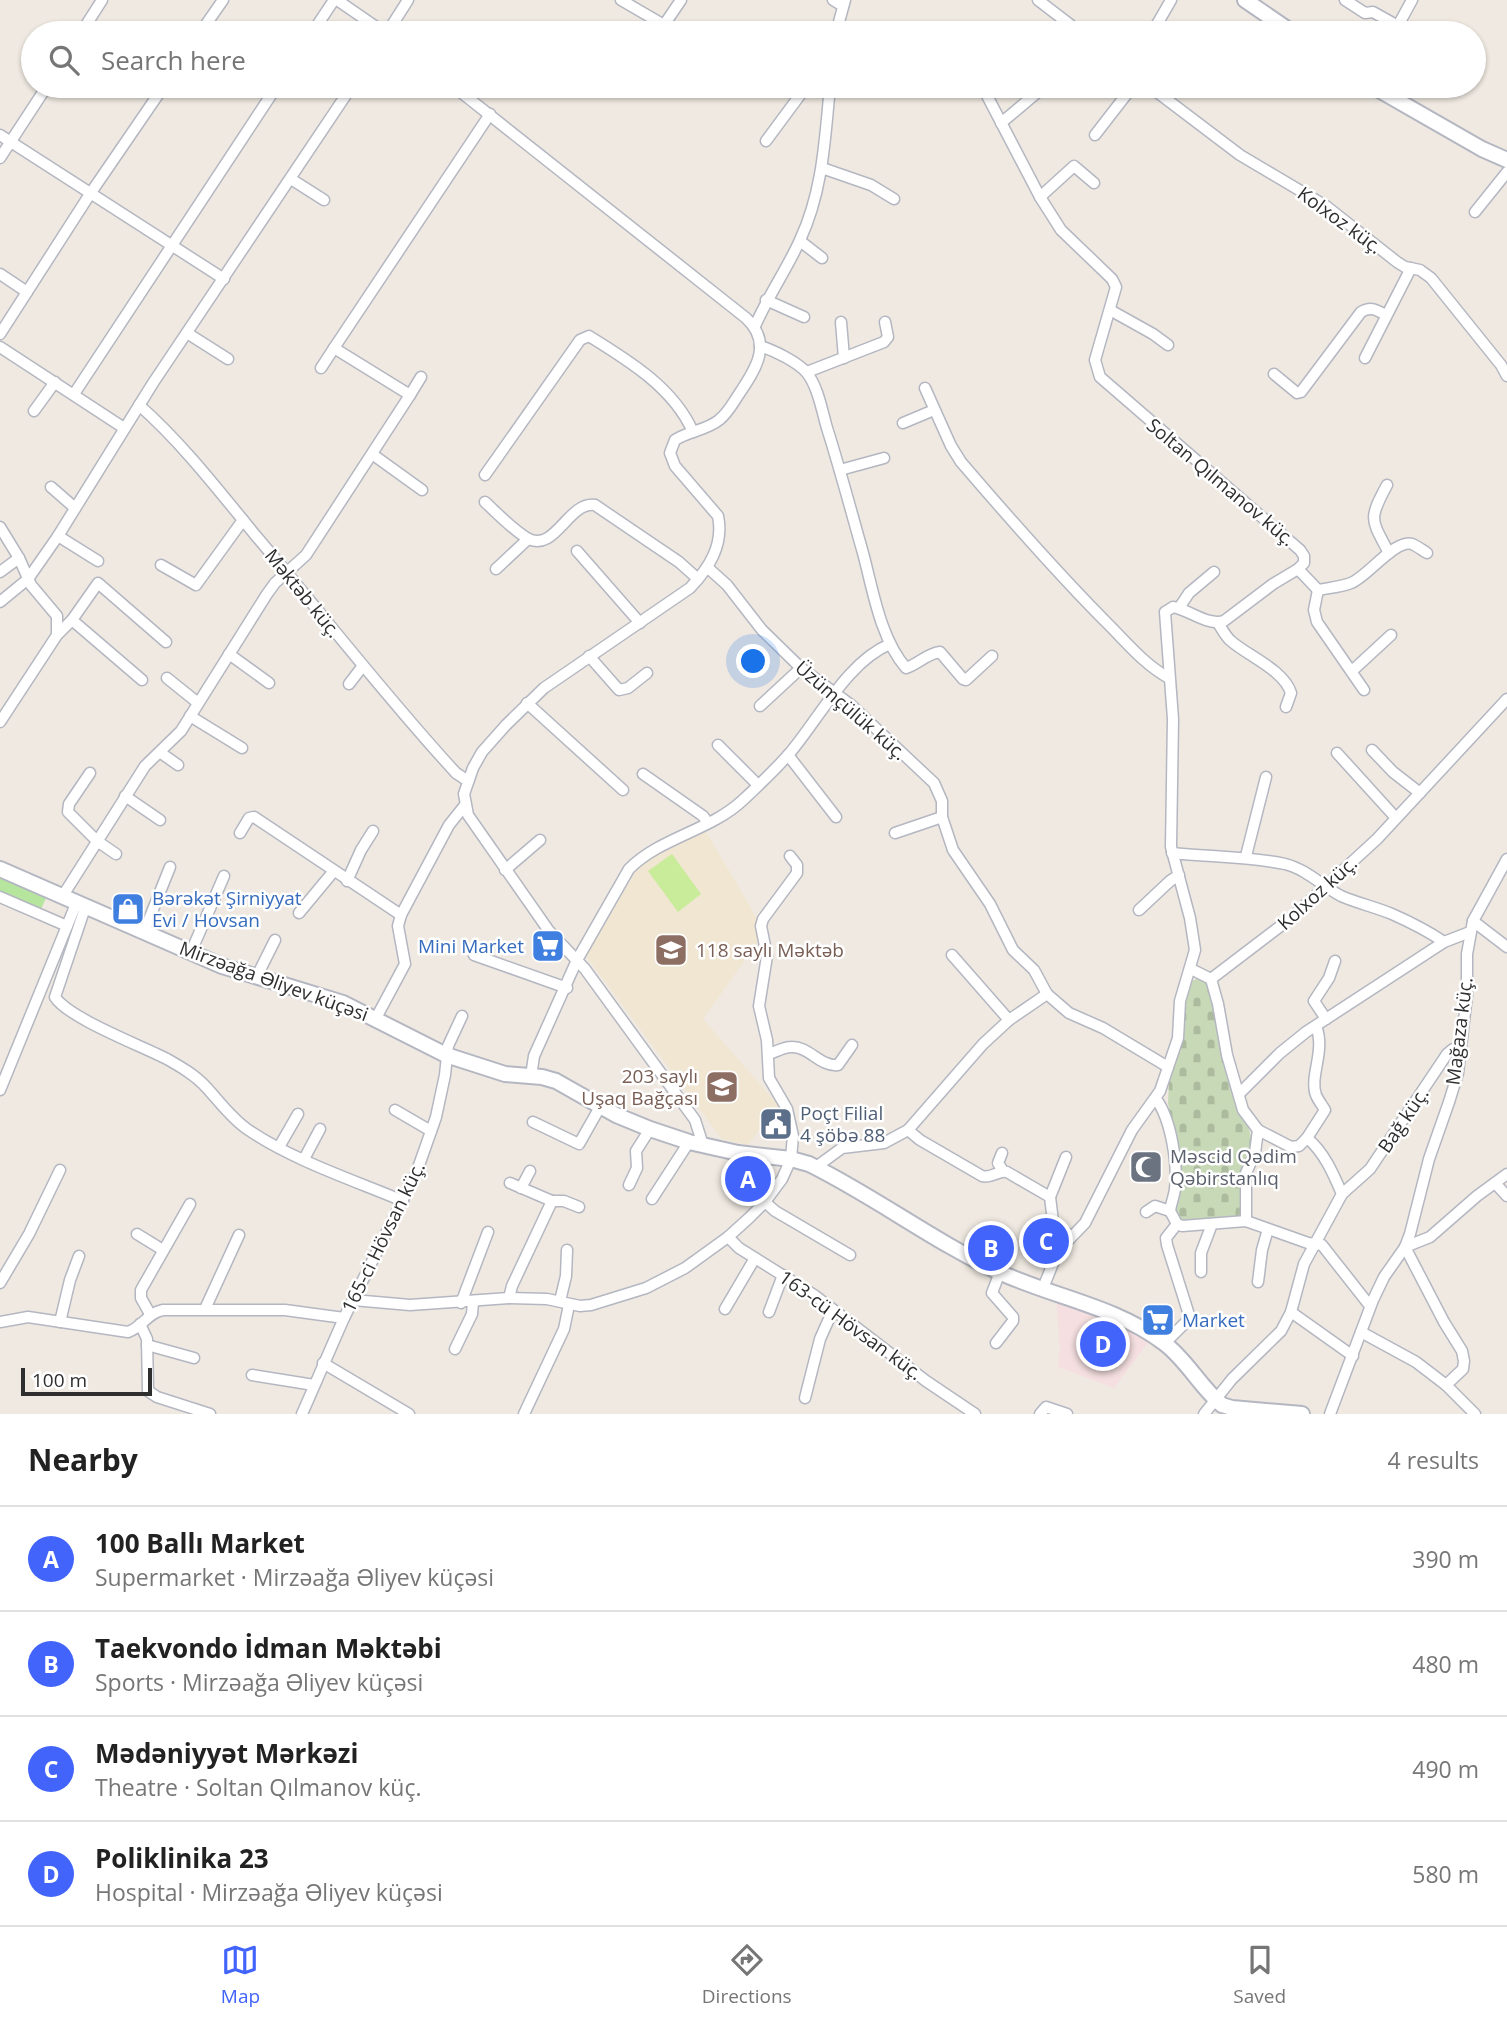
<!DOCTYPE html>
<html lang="en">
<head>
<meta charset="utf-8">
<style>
	:root { --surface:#fff; --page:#f6f6f6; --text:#222; --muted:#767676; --line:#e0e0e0; --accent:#4264fb }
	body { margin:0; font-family:"Open Sans",sans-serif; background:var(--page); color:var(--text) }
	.scale { position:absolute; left:21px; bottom:18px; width:131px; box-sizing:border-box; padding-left:7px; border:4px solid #2e2e2e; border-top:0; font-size:19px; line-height:24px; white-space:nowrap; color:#2e2e2e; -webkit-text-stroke:5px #fff; paint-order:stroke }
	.you { position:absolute; left:754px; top:662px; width:24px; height:24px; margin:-18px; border:5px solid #fff; border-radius:50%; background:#1a73e8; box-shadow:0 0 0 10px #1a73e833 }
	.badge { display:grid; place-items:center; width:46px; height:46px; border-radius:50%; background:var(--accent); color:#fff; font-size:23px; font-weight:700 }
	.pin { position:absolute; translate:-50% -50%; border:4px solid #fff; box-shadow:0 2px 7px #0006 }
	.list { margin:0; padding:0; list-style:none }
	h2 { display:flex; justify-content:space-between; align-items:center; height:91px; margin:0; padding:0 28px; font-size:30px }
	h2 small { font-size:23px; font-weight:400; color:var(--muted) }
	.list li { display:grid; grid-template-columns:46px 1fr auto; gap:21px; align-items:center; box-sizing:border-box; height:105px; padding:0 28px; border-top:2px solid var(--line) }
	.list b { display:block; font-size:26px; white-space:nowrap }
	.list p { margin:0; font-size:23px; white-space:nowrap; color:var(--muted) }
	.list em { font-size:23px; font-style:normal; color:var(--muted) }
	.icon { flex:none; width:38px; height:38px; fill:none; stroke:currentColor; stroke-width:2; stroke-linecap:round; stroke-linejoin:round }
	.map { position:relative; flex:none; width:1507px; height:1414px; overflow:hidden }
	.search { position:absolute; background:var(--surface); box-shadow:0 2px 5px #0004; left:21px; right:21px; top:21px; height:77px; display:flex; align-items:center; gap:18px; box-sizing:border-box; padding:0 24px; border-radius:38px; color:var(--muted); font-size:26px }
	.sheet { height:511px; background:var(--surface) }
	nav { display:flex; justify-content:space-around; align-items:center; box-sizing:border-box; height:98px; border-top:2px solid var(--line); background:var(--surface); font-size:19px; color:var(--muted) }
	nav a { display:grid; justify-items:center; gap:4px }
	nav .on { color:var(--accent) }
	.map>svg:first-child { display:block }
	.education { fill:#f0e6d1 }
	.medical { fill:#f5dfe0 }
	.grass { fill:#b6e59e }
	.cemetery { fill:url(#cemetery-stones) }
	.pitch { fill:#c9ec9a }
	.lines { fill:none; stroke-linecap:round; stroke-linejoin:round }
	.street-casing { stroke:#b4b7c1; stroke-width:13 }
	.secondary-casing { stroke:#b4b7c1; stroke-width:18 }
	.street { stroke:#fff; stroke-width:10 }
	.secondary { stroke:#fff; stroke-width:14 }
	.labels { text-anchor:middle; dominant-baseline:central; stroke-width:5; stroke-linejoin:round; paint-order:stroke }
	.street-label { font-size:19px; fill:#2e2e2e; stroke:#fff }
	.shop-label { font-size:19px; fill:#366cbe; stroke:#fff; text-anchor:start }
	.education-label { font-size:19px; fill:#785e54; stroke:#fff; text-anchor:start }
	.service-label { font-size:19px; fill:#4e5e75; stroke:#fff; text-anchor:start }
	.worship-label { font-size:19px; fill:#5b616d; stroke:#fff; text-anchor:start }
</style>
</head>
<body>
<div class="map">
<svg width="1507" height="1414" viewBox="0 0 1507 1414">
	<defs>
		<pattern id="cemetery-stones" width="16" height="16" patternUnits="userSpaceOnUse" patternTransform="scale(1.75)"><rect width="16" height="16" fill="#c8d9b8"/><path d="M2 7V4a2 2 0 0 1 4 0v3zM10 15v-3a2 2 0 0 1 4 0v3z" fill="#acbb9e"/></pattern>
	</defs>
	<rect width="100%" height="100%" fill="#efe9e1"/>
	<!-- education -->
	<path class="education" d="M705,830L757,918V943L703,1019L779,1106L748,1145L722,1139L586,956L636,871L644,861Z"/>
	<!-- medical -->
	<path class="medical" d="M1056,1298L1086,1309L1150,1340L1114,1388L1058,1367L1060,1348Z"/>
	<!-- grass -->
	<path class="grass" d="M0,875L47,896L41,909L0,891Z"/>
	<!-- cemetery -->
	<path class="cemetery" d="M1199,978L1206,981L1212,993L1241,1113L1248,1126L1252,1140L1242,1213L1236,1217L1189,1222L1181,1221L1173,1209L1182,1186L1168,1103L1169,1080L1184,1033L1182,1001L1189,982Z"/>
	<!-- pitch -->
	<path class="pitch" d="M672,854L701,894L678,912L648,871Z"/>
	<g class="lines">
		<defs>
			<g id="street">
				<path d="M337,0L385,33"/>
				<path d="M621,0L664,25L681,0"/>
				<path d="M833,0L843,6"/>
				<path d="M1038,0L1081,33"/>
				<path d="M1345,0L1365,13L1373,12L1398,26"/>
				<path d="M81,33L102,0"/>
				<path d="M200,33L223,0"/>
				<path d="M312,33L334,0"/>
				<path d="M387,33L408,0"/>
				<path d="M836,33L845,0"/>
				<path d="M1152,33L1171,0"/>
				<path d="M1394,33L1412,0"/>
				<path d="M453,86L746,318C773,343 756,369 739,394C733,403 728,413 719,420C707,430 689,431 675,440L670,453L675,466L718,516C724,545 709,568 690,588L544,688L506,725L482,752L473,768L464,794L468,815L549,931L585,969L695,1120L703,1145"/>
				<path d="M982,86L1040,197L1061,230L1112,279L1116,287L1095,360L1100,377L1300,550L1304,556V563L1298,569L1273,584L1224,621C1207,626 1190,610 1173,607L1165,612L1173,719L1171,847L1190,918L1195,950L1180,1001L1178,1038L1160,1091L1132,1130L1085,1223L1058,1251L1043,1288"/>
				<path d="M1149,86L1240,155L1326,206L1397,262L1405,267L1420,270L1431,278L1501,365L1507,376"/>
				<path d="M1001,123L1045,86"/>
				<path d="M0,135L224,279"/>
				<path d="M1095,135L1133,86"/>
				<path d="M766,141L803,91L830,88"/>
				<path d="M0,158L47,86"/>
				<path d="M822,168L871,185L894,199"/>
				<path d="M291,179L324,200"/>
				<path d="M1040,197L1074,166L1094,183"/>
				<path d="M1475,212L1507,172"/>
				<path d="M800,241L822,258"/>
				<path d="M0,274L27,292"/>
				<path d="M766,300L804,317"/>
				<path d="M1110,310L1153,334L1168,345"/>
				<path d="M841,322L844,358"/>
				<path d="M755,326C768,296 787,269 800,240C823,191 825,138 830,86"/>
				<path d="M187,333L228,359"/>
				<path d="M0,334L90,194L164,86"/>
				<path d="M760,346C773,350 798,362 807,373C818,387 822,411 827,428C840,469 851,511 863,553C873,590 880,638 906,668C918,664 928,653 940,652L963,679L966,680L992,656"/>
				<path d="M0,347L124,428"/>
				<path d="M1365,358L1411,268"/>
				<path d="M321,368L334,348"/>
				<path d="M807,372L884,342L888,337L885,322"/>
				<path d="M1274,374L1297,393L1301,392L1361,312C1371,306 1376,310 1386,315"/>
				<path d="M925,388L951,446L961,462C1009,518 1057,573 1109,625C1128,644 1145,665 1169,678"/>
				<path d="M74,394L277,86"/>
				<path d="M410,395L421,377"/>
				<path d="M139,405C183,444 219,491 256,536C323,615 386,697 456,773L468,781"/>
				<path d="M34,411L55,382"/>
				<path d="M903,423L934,410"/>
				<path d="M372,454L422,490"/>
				<path d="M840,470L884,458"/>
				<path d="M485,475L580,340L589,336C628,360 674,388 693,432"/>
				<path d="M1387,485C1368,520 1371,519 1389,553"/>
				<path d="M51,487L75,508"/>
				<path d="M485,502C498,514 512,529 527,538C555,554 568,501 595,505L679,562L698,579"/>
				<path d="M0,527L19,558L31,585L57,616V635L0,722"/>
				<path d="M58,536L98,561"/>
				<path d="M577,551L640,623"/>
				<path d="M161,565L196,585L243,520"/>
				<path d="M707,567L727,585L762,630L801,668L851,705L934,783L942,801V817L953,850L990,904L1013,950L1034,970L1047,994L1069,1013L1103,1028L1168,1067"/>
				<path d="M496,569L528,539"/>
				<path d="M1298,569L1318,590C1328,588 1341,587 1351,583C1367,577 1395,539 1412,544C1417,546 1422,550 1427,553"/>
				<path d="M0,572L19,558"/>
				<path d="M1318,590L1314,610L1317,622L1364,690"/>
				<path d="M0,602L28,579L58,536L153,383L352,86"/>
				<path d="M1179,608L1189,593L1214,572"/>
				<path d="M72,620L142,680"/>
				<path d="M1218,623C1222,629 1226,637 1231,641C1248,656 1284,670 1291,693L1286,707"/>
				<path d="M58,634L72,620L98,583L166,642"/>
				<path d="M229,654L269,683"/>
				<path d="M589,656L619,690L628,688L647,673"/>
				<path d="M1352,671L1391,635"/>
				<path d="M167,678L198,703"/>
				<path d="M349,684L362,667"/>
				<path d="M527,703L623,790"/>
				<path d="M760,706L801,668"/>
				<path d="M190,716L242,748"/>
				<path d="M718,745L758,785"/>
				<path d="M1372,750L1393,772L1420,793"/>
				<path d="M161,753L178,765"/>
				<path d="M1337,753L1396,818"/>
				<path d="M788,755L836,817"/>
				<path d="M90,773L69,804L68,812L97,841L116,854"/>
				<path d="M643,774L703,816L708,823"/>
				<path d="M125,796L160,820"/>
				<path d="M240,833L249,818L254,817L401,915"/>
				<path d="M895,833L942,817"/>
				<path d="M1172,853C1210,857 1247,856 1285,864C1306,869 1322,886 1341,896C1357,903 1375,907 1392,914C1410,922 1428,931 1444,942"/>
				<path d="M1246,856L1266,777"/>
				<path d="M505,870L540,840"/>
				<path d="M347,881L361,850L373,831"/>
				<path d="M0,897L67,926"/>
				<path d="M62,897L145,766L181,731L267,594L275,583L306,555L410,395L334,348L490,114"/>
				<path d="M85,908L55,997C68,1018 142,1046 167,1059C181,1067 195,1075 206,1087C219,1101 231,1118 247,1129C292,1160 353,1180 403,1201"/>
				<path d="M1139,910L1170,881L1179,875"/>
				<path d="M299,913L333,872"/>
				<path d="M1473,921L1507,947"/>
				<path d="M144,932L170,867"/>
				<path d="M191,952L224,876"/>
				<path d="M474,955L567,988"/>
				<path d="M952,955L1009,1020"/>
				<path d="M1191,969L1211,979"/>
				<path d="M256,978L275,940"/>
				<path d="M376,1018L405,964L398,926L401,915L449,825L465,805"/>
				<path d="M1326,1019L1314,1001L1329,978L1335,961"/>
				<path d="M769,1054C775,1052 784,1047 791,1047C809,1046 820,1067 838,1065L852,1045"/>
				<path d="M531,1076L534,1056L577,960L629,869C661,837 710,831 743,800C759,785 775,770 789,754C819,719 847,662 890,644"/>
				<path d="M0,1090L76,904"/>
				<path d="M1239,1094L1280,1053L1306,1032L1444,942L1470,932"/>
				<path d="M1156,1099C1171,1119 1178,1164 1175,1189C1174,1197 1171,1203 1170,1211L1177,1224L1182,1226L1246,1221L1308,1243L1322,1245L1370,1306"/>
				<path d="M395,1110L431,1131"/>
				<path d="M533,1122L579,1144L600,1107"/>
				<path d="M908,1130L920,1140L982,1176C991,1179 998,1170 1007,1172L1050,1197L1053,1221L1070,1237"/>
				<path d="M1307,1138L1325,1110C1322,1105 1318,1100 1316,1095C1309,1076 1326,1051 1316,1026"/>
				<path d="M279,1147L298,1114"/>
				<path d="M1002,1153L998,1163L1003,1171"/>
				<path d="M304,1159L320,1129"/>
				<path d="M816,1167L842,1148L884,1143L908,1130L983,1044L1009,1020L1047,994"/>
				<path d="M1495,1183L1507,1196"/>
				<path d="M629,1185L637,1168L636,1151L650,1129"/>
				<path d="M521,1188L530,1171"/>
				<path d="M1342,1194L1370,1169L1447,1054L1453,1049L1461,1047"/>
				<path d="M1050,1197L1066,1157"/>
				<path d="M652,1199L689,1142"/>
				<path d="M552,1201H564L579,1207"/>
				<path d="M765,1202L775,1211L850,1255"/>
				<path d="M1146,1212L1155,1206L1170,1211"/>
				<path d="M1246,1221V1173L1255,1153L1258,1130"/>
				<path d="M137,1234L163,1250"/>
				<path d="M728,1237L739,1248L814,1295L926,1381L975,1414"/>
				<path d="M1405,1247L1444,1322L1462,1351L1464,1361L1463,1369L1446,1385"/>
				<path d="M1405,1247L1430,1237L1477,1196L1507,1174"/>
				<path d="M1201,1272V1253L1212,1224"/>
				<path d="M1258,1282L1262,1250L1268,1229"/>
				<path d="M0,1283L29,1234L60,1170"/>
				<path d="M509,1298L512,1286L552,1201L510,1183"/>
				<path d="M353,1300L410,1305L509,1298L547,1299L580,1306L591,1305L646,1288L685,1268L728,1237L749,1218L765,1202L782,1179L791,1159L792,1147L793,1136L787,1109L769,1078L767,1040L759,1006L767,956L761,926L763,919L797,873V865L790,856"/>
				<path d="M560,1301L566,1276L567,1250"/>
				<path d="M461,1303L488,1232"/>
				<path d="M205,1309L239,1235"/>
				<path d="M725,1309L755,1258"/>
				<path d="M769,1312L783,1275"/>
				<path d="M1291,1312L1353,1356"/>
				<path d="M150,1314L141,1298V1290L190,1204"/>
				<path d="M0,1322L28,1317L128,1332C143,1327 147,1313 163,1310H285L344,1318"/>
				<path d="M60,1322L70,1280L79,1256"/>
				<path d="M140,1324L147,1339L148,1391L157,1397L210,1414"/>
				<path d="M1361,1332L1416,1362L1446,1385L1475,1414"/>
				<path d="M996,1343L1013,1321V1317L992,1293L1000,1272"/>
				<path d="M1165,1343L1190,1318L1167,1245L1166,1238L1177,1224"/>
				<path d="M147,1345L194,1358"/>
				<path d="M455,1349L472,1314L473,1302"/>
				<path d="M323,1363L409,1414"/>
				<path d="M252,1375L314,1385"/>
				<path d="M805,1398L820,1339L833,1310"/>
				<path d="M302,1414L344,1318L417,1171L436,1117L445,1075L448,1046L462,1016"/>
				<path d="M524,1414L564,1329L569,1305"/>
				<path d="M1040,1414L1046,1407L1067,1414"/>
				<path d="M1204,1414L1232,1379L1281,1331L1291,1312L1304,1264L1342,1194C1333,1173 1324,1152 1307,1138L1299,1146L1291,1147L1258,1130L1243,1110L1227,1055L1218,1004L1211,979L1291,918L1377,839L1507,699"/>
				<path d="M1330,1414L1373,1300L1384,1277L1405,1247L1410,1234L1429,1159L1449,1102L1458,1073L1467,995V954L1473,921L1507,859"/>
			</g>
			<g id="secondary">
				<path d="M1245,0L1293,33"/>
				<path d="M1372,86L1482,149L1507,160"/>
				<path d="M0,869L222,966L343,1003L446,1055L505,1074L542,1077L556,1081L616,1115L650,1129L689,1142L738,1153L791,1159L809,1164C874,1196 933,1241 999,1272C1053,1297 1115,1306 1164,1343C1187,1360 1200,1387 1222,1405L1232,1408L1302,1414"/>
			</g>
		</defs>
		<!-- street casing -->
		<use href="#street" class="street-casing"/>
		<!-- secondary casing -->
		<use href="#secondary" class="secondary-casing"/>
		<!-- street -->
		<use href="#street" class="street"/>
		<!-- secondary -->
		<use href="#secondary" class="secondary"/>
	</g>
	<!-- icons -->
	<defs>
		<symbol id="shop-square" viewBox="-11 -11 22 22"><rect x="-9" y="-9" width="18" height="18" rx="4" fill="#3f7fe0" stroke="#fff"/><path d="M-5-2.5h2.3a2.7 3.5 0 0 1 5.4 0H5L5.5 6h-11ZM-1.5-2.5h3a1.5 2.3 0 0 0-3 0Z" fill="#fff"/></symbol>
		<symbol id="supermarket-square" viewBox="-11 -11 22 22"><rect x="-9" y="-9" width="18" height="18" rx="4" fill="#3f7fe0" stroke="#fff"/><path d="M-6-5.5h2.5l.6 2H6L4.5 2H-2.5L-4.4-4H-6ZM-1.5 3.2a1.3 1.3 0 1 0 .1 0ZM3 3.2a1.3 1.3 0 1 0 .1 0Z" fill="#fff"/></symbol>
		<symbol id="school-square" viewBox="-11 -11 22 22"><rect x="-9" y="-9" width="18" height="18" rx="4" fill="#8d6e63" stroke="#fff"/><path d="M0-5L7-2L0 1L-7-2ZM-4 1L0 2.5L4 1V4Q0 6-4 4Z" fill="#fff"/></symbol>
		<symbol id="civic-square" viewBox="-11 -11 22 22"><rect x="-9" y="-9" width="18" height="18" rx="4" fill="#5c6f8a" stroke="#fff"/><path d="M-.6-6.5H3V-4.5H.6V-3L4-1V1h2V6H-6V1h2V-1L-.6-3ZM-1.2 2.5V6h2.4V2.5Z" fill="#fff"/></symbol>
		<symbol id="mosque-square" viewBox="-11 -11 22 22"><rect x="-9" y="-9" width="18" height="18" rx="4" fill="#6b7280" stroke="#fff"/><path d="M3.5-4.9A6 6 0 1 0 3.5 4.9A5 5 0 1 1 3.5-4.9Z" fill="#fff"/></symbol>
	</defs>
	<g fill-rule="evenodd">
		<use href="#shop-square" x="109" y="890" width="38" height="38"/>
		<use href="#supermarket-square" x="529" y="927" width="38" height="38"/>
		<use href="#school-square" x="652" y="931" width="38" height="38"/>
		<use href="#school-square" x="703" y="1068" width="38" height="38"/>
		<use href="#civic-square" x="757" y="1105" width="38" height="38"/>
		<use href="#mosque-square" x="1127" y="1148" width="38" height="38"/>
		<use href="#supermarket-square" x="1139" y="1301" width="38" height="38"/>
	</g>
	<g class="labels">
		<!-- street labels -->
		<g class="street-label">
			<text transform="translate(1340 220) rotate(36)">Kolxoz küç.</text>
			<text transform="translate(1221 482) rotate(40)">Soltan Qılmanov küç.</text>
			<text transform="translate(303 593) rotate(51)">Məktəb küç.</text>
			<text transform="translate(851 710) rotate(41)">Üzümçülük küç.</text>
			<text transform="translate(1317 893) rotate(-42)">Kolxoz küç.</text>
			<text transform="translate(274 981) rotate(20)">Mirzəağa Əliyev küçəsi</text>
			<text transform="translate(1459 1031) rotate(-83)">Mağaza küç.</text>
			<text transform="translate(1403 1120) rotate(-56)">Bağ küç.</text>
			<text transform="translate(383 1237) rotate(-64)">165-ci Hövsan küç.</text>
			<text transform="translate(851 1325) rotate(36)">163-cü Hövsan küç.</text>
		</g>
		<!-- shop labels -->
		<g class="shop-label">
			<text x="152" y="898">Bərəkət Şirniyyat<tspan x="152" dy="22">Evi / Hovsan</tspan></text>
			<text x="524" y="946" text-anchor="end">Mini Market</text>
			<text x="1182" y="1320">Market</text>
		</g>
		<!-- education labels -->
		<g class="education-label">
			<text x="696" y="950">118 saylı Məktəb</text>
			<text x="698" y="1076" text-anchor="end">203 saylı<tspan x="698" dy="22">Uşaq Bağçası</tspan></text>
		</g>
		<!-- service labels -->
		<g class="service-label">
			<text x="800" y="1113">Poçt Filial<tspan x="800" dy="22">4 şöbə 88</tspan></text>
		</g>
		<!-- worship labels -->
		<g class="worship-label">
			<text x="1170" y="1156">Məscid Qədim<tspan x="1170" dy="22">Qəbirstanlıq</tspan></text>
		</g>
	</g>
</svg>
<div class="scale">100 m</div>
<div class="you"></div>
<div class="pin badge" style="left:748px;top:1179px">A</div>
<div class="pin badge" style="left:991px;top:1248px">B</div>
<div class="pin badge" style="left:1046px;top:1241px">C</div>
<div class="pin badge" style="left:1103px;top:1344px">D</div>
<div class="search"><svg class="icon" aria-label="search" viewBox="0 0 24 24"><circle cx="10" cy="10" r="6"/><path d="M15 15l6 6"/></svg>Search here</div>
</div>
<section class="sheet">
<h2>Nearby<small>4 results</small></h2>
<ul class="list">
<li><span class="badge">A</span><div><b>100 Ballı Market</b><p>Supermarket · Mirzəağa Əliyev küçəsi</p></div><em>390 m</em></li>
<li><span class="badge">B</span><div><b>Taekvondo İdman Məktəbi</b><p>Sports · Mirzəağa Əliyev küçəsi</p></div><em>480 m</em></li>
<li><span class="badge">C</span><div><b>Mədəniyyət Mərkəzi</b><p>Theatre · Soltan Qılmanov küç.</p></div><em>490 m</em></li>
<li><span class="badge">D</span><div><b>Poliklinika 23</b><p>Hospital · Mirzəağa Əliyev küçəsi</p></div><em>580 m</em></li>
</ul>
</section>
<nav>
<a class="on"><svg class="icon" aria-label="map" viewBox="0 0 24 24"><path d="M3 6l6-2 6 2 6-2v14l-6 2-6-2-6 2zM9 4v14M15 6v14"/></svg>Map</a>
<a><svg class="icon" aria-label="directions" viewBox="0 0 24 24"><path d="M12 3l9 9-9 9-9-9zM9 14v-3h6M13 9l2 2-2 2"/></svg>Directions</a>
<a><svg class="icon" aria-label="saved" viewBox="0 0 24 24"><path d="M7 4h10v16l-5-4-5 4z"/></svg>Saved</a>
</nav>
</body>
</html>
